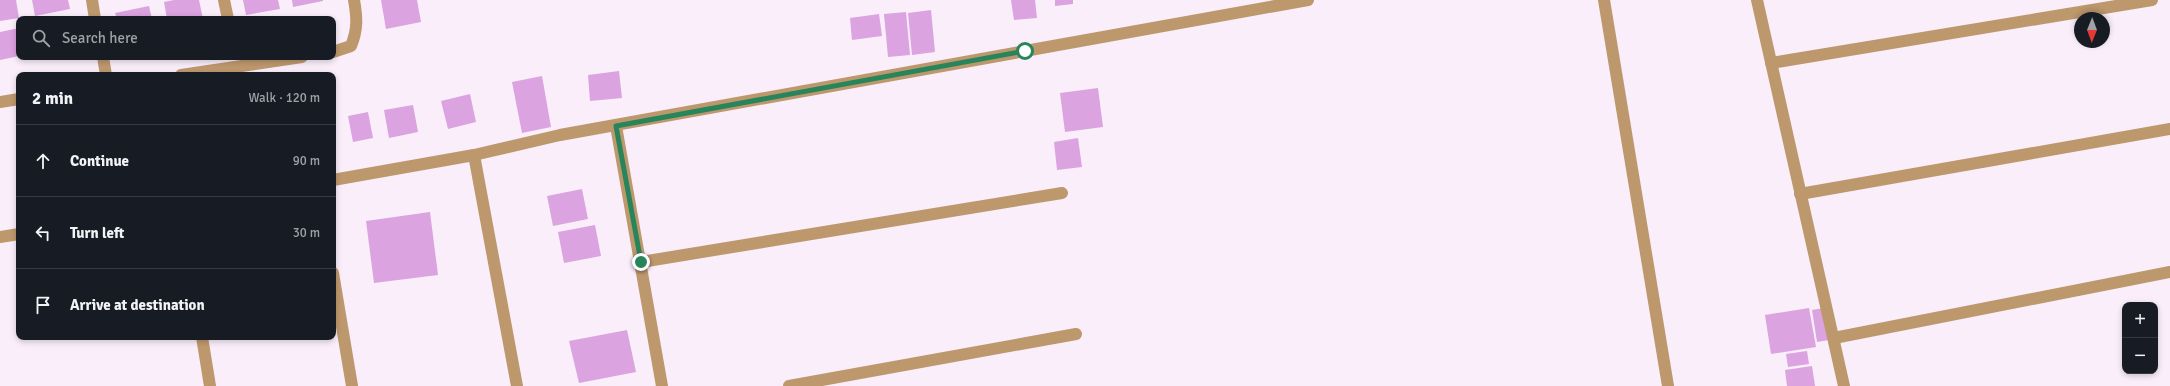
<!DOCTYPE html>
<html lang="en">
<head>
<meta charset="utf-8">
<style>
	:root { --surface:#171b24; --page:#242831; --text:#f1f3f6; --muted:#9ea1a6; --line:#363941 }
	body { margin:0; font-family:Signika,sans-serif; background:var(--page); color:var(--text) }
	.controls { position:absolute; right:12px; bottom:12px; display:grid; overflow:hidden; border-radius:8px; box-shadow:0 2px 6px #0003 }
	.controls button { width:36px; height:36px; display:grid; place-items:center; padding:0; border:0; border-bottom:1px solid var(--line); background:var(--surface); color:var(--text); font:20px sans-serif }
	.compass { position:absolute; left:2074px; top:12px; width:36px; height:36px; border-radius:50%; background:var(--surface); box-shadow:0 2px 6px #0003; rotate:181deg }
	.stop { position:absolute; width:12px; height:12px; margin:-9px; border:3px solid #28855b; border-radius:50%; background:#fff }
	.stop.end { background:#28855b; border-color:#fff; box-shadow:0 1px 4px #0008 }
	.list { margin:0; padding:0; list-style:none }
	h2 { display:flex; justify-content:space-between; align-items:center; height:52px; margin:0; padding:0 16px; font-size:17px }
	h2 small { font-size:13px; font-weight:400; color:var(--muted) }
	.list li { display:grid; grid-template-columns:26px 1fr auto; gap:12px; align-items:center; box-sizing:border-box; height:72px; padding:0 16px; border-top:1px solid var(--line) }
	.list b { display:block; font-size:15px; white-space:nowrap }
	.list em { font-size:13px; font-style:normal; color:var(--muted) }
	.icon { flex:none; width:22px; height:22px; fill:none; stroke:currentColor; stroke-width:2; stroke-linecap:round; stroke-linejoin:round }
	.map { position:relative; flex:none; width:2170px; height:386px; overflow:hidden }
	.search { position:absolute; background:var(--surface); box-shadow:0 2px 6px #0003; left:16px; top:16px; width:320px; height:44px; display:flex; align-items:center; gap:10px; box-sizing:border-box; padding:0 14px; border-radius:8px; color:var(--muted); font-size:15px }
	.panel { position:absolute; background:var(--surface); box-shadow:0 2px 6px #0003; left:16px; top:72px; width:320px; height:268px; border-radius:8px }
	.map>svg:first-child { display:block }
	.building { fill:#dba3e0 }
	.lines { fill:none; stroke-linecap:round; stroke-linejoin:round }
	.street { stroke:#be986d; stroke-width:12 }
	.route { stroke:#28855b; stroke-width:5 }
</style>
</head>
<body>
<div class="map">
<svg width="2170" height="386" viewBox="0 0 2170 386">
	<rect width="100%" height="100%" fill="#f9eefa"/>
	<!-- building -->
	<g class="building">
		<path d="M0,0H16L19,18L0,21Z"/>
		<path d="M32,0H68L70,9L35,16Z"/>
		<path d="M174,0H199L203,19H167L164,2Z"/>
		<path d="M243,0H278L280,9L246,15Z"/>
		<path d="M292,0H323V1L293,7Z"/>
		<path d="M381,0H417L421,22L386,29Z"/>
		<path d="M1011,0H1035L1037,18L1014,20Z"/>
		<path d="M1055,0H1073V4L1055,6Z"/>
		<path d="M149,6L152,19H117L115,13Z"/>
		<path d="M931,10L935,52L912,55L908,13Z"/>
		<path d="M906,12L910,55L888,57L884,14Z"/>
		<path d="M879,14L882,36L852,40L850,18Z"/>
		<path d="M19,28V56L0,60V32Z"/>
		<path d="M619,71L622,98L590,101L588,75Z"/>
		<path d="M542,76L551,127L522,133L512,82Z"/>
		<path d="M1098,88L1103,127L1065,132L1060,93Z"/>
		<path d="M470,94L476,122L448,129L441,101Z"/>
		<path d="M413,105L418,132L389,138L384,110Z"/>
		<path d="M368,112L373,138L353,142L348,116Z"/>
		<path d="M1078,138L1082,167L1057,170L1054,142Z"/>
		<path d="M582,189L588,219L553,226L547,196Z"/>
		<path d="M430,212L438,275L374,283L366,221Z"/>
		<path d="M595,225L601,256L564,263L558,232Z"/>
		<path d="M1809,308L1816,347L1771,354L1765,315Z"/>
		<path d="M1824,308L1829,340L1817,342L1812,310Z"/>
		<path d="M627,330L636,372L579,383L569,341Z"/>
		<path d="M1807,351L1809,364L1788,367L1786,354Z"/>
		<path d="M1812,366L1815,386H1787L1785,370Z"/>
	</g>
	<g class="lines">
		<!-- street -->
		<g class="street">
			<path d="M92,0L95,19"/>
			<path d="M224,0L228,19"/>
			<path d="M1604,0L1668,386"/>
			<path d="M1757,0L1844,386"/>
			<path d="M333,52L351,46C358,29 357,17 354,0"/>
			<path d="M103,57L106,75"/>
			<path d="M1771,63L2152,0"/>
			<path d="M181,75L302,57"/>
			<path d="M0,102L19,99"/>
			<path d="M616,126L662,386"/>
			<path d="M474,155L517,386"/>
			<path d="M333,180L474,155L560,135L1308,0"/>
			<path d="M1800,194L2170,129"/>
			<path d="M0,237L19,234"/>
			<path d="M641,262L1062,193"/>
			<path d="M333,273L352,386"/>
			<path d="M202,337L210,386"/>
			<path d="M1834,338L2170,272"/>
			<path d="M789,386L1076,334"/>
		</g>
	</g>
	<g class="lines">
		<!-- route -->
		<path class="route" d="M641,262L616,126L1025,51"/>
	</g>
</svg>
<div class="controls">
<button>+</button>
<button>−</button>
</div>
<svg class="compass" viewBox="-18 -18 36 36"><path d="M0-13l5 13h-10z" fill="#e53935"/><path d="M0 13l5-13h-10z" fill="#9ea1a6"/></svg>
<div class="stop" style="left:1025px;top:51px"></div>
<div class="stop end" style="left:641px;top:262px"></div>
<div class="search"><svg class="icon" aria-label="search" viewBox="0 0 24 24"><circle cx="10" cy="10" r="6"/><path d="M15 15l6 6"/></svg>Search here</div>
<section class="panel">
<h2>2 min<small>Walk · 120 m</small></h2>
<ul class="list">
<li><svg class="icon" aria-label="ahead" viewBox="0 0 24 24"><path d="M12 20V5M6 11l6-6 6 6"/></svg><div><b>Continue</b></div><em>90 m</em></li>
<li><svg class="icon" aria-label="left" viewBox="0 0 24 24"><path d="M17 20v-9H6M10 6l-5 5 5 5"/></svg><div><b>Turn left</b></div><em>30 m</em></li>
<li><svg class="icon" aria-label="arrive" viewBox="0 0 24 24"><path d="M6 21V4h12l-3 4 3 4H6"/></svg><div><b>Arrive at destination</b></div></li>
</ul>
</section>
</div>
</body>
</html>
